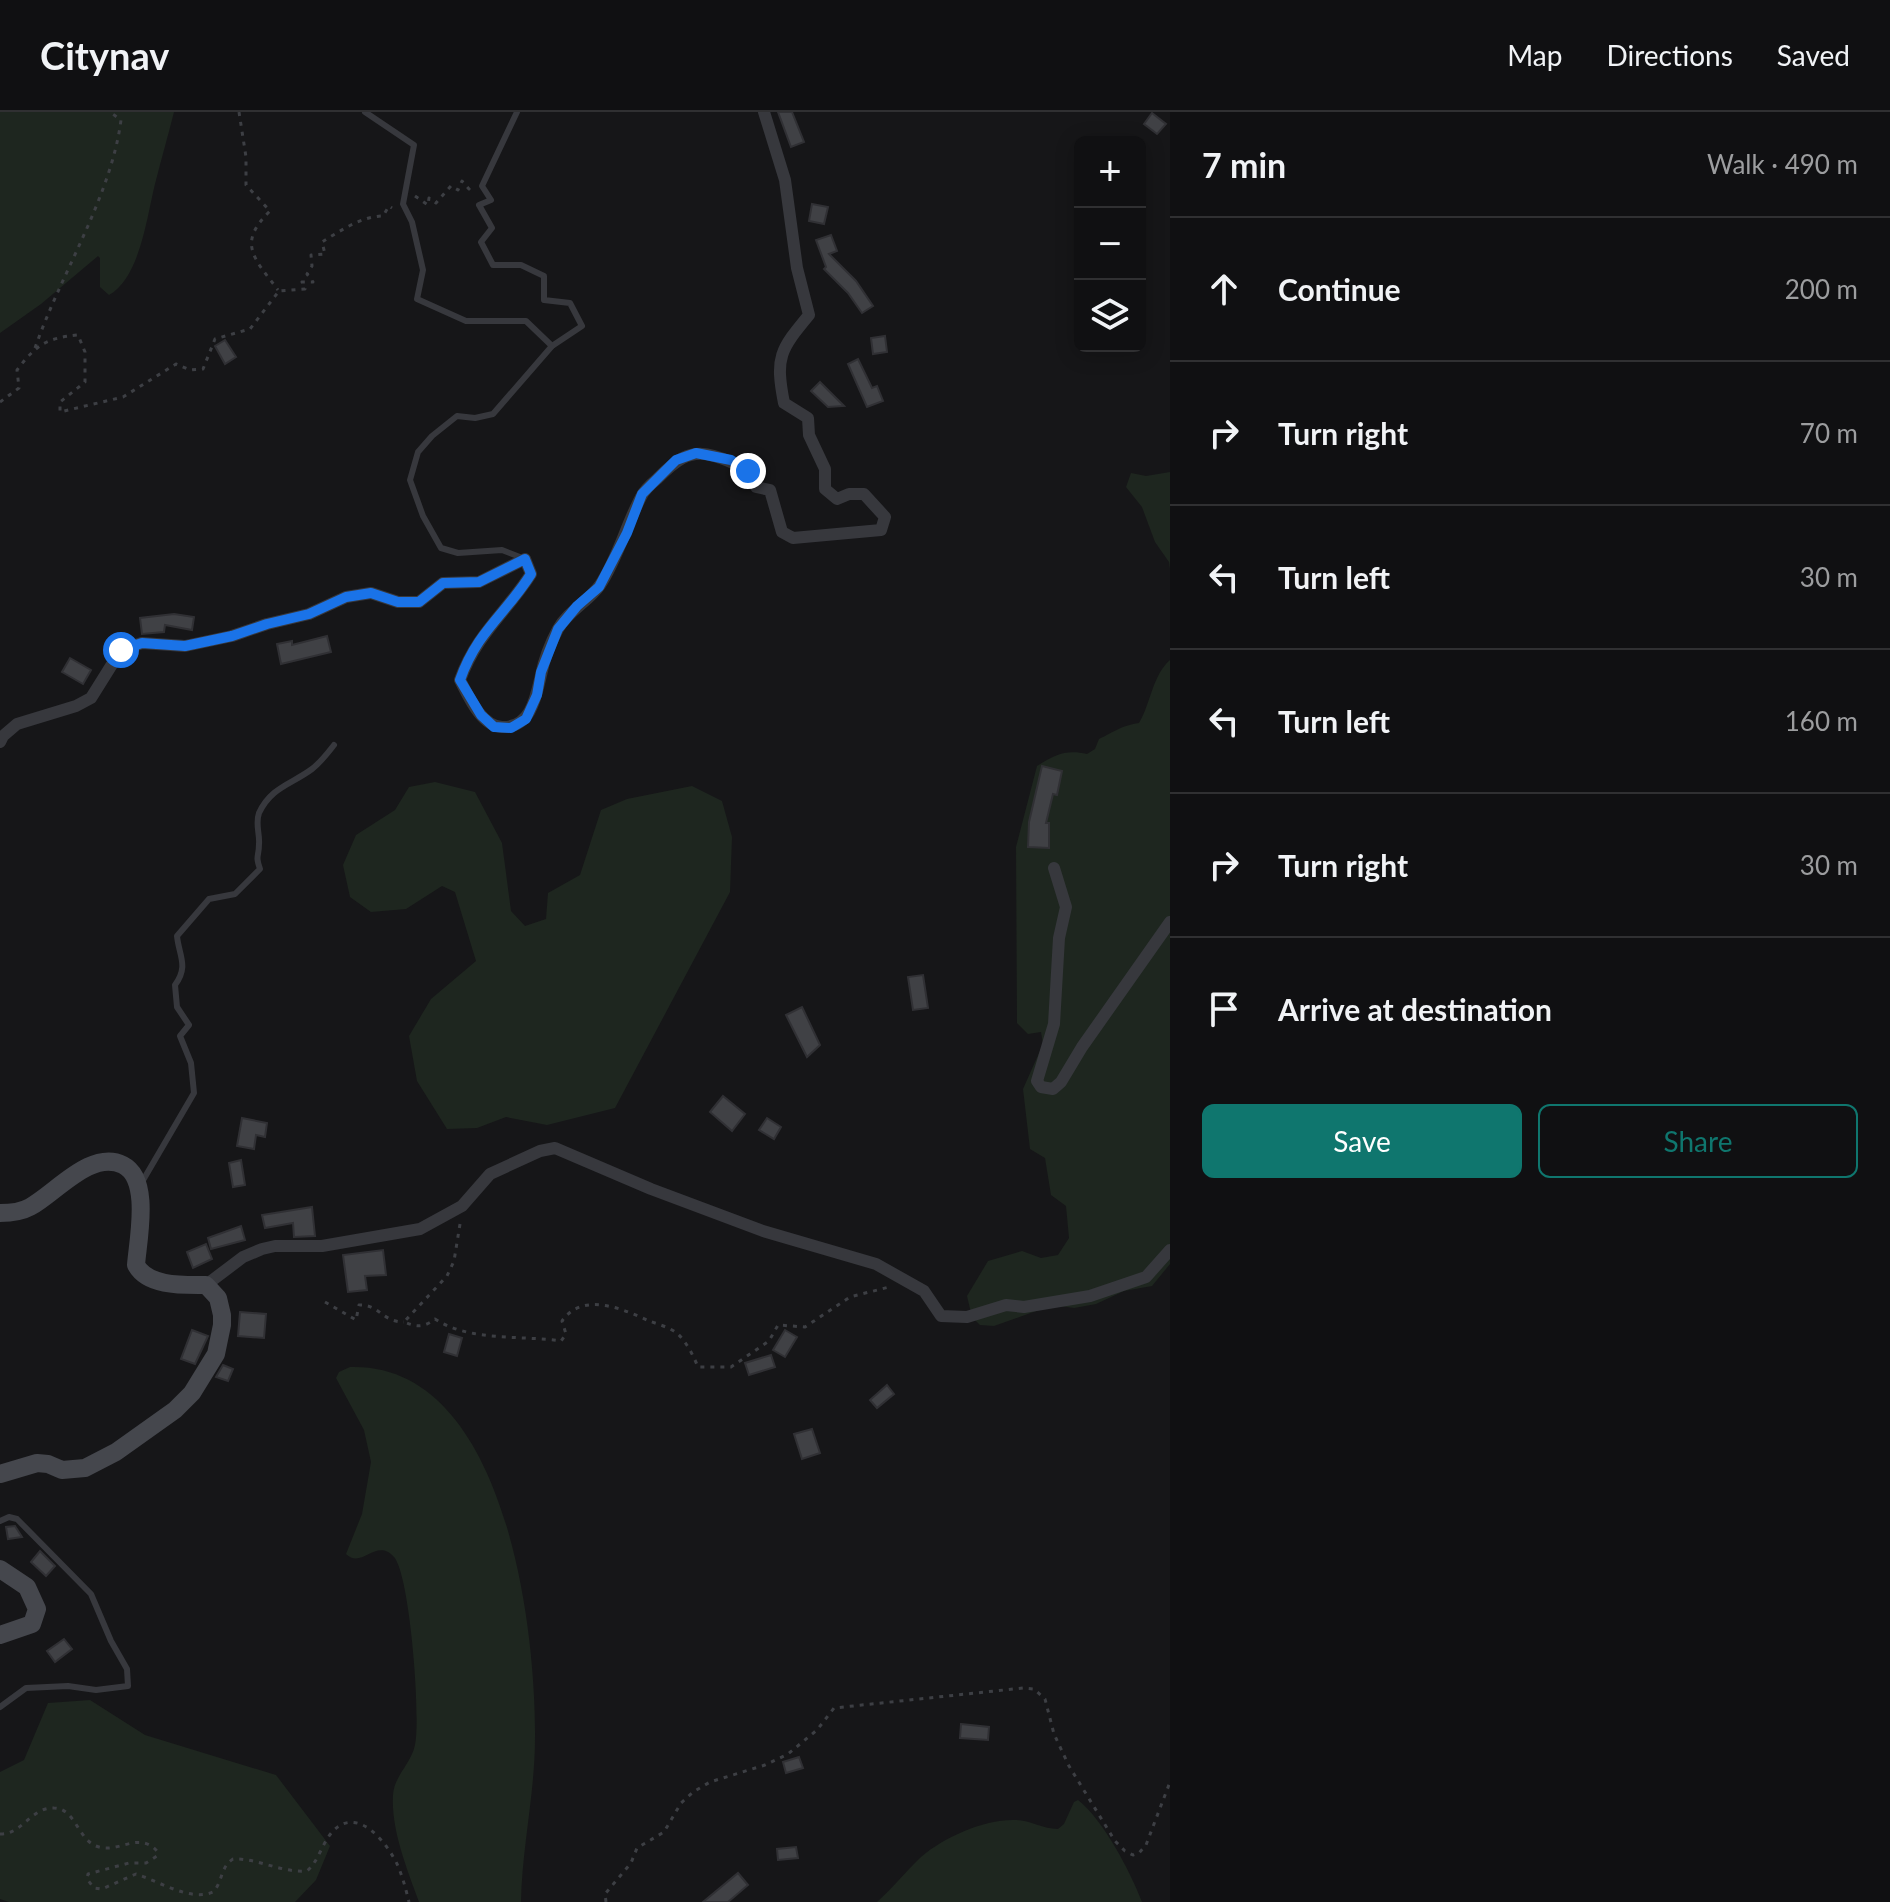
<!DOCTYPE html>
<html lang="en">
<head>
<meta charset="utf-8">
<style>
	:root { --surface:#101012; --page:#1e1e20; --text:#f1f3f6; --muted:#9c9d9f; --line:#303032; --accent:#0f766e }
	body { margin:0; font-family:Lato,sans-serif; background:var(--page); color:var(--text) }
	.controls { position:absolute; right:24px; top:24px; display:grid; overflow:hidden; border-radius:12px; box-shadow:0 4px 20px #0003 }
	.controls button { width:72px; height:72px; display:grid; place-items:center; padding:0; border:0; border-bottom:2px solid var(--line); background:var(--surface); color:var(--text); font:40px sans-serif }
	.stop { position:absolute; width:24px; height:24px; margin:-18px; border:6px solid #1a73e8; border-radius:50%; background:#fff }
	.stop.end { background:#1a73e8; border-color:#fff; box-shadow:0 2px 8px #0008 }
	.list { margin:0; padding:0; list-style:none }
	h2 { display:flex; justify-content:space-between; align-items:center; height:104px; margin:0; padding:0 32px; font-size:34px }
	h2 small { font-size:26px; font-weight:400; color:var(--muted) }
	.list li { display:grid; grid-template-columns:52px 1fr auto; gap:24px; align-items:center; box-sizing:border-box; height:144px; padding:0 32px; border-top:2px solid var(--line) }
	.list b { display:block; font-size:30px; white-space:nowrap }
	.list em { font-size:26px; font-style:normal; color:var(--muted) }
	.actions { display:flex; gap:16px; padding:24px 32px }
	.actions a { flex:1; padding:18px 0; border:2px solid var(--accent); border-radius:12px; text-align:center; font-size:28px; color:var(--accent) }
	.actions .main { background:var(--accent); color:#fff }
	.icon { flex:none; width:44px; height:44px; fill:none; stroke:currentColor; stroke-width:2; stroke-linecap:round; stroke-linejoin:round }
	.map { position:relative; flex:none; width:1170px; height:1790px; overflow:hidden }
	header { display:flex; align-items:center; gap:48px; box-sizing:border-box; height:112px; padding:0 40px; background:var(--surface); border-bottom:2px solid var(--line) }
	header strong { font-size:38px }
	nav { display:flex; gap:44px; margin-inline-start:auto; font-size:28px }
	main { display:flex }
	aside { flex:1; background:var(--surface) }
	.map>svg:first-child { display:block }
	.green { fill:#1e261f }
	.building { fill:#404145; stroke:#303034; stroke-width:2 }
	.lines { fill:none; stroke-linecap:round; stroke-linejoin:round }
	.path { stroke:#3d3f44; stroke-width:3; stroke-dasharray:4 6; stroke-linecap:butt }
	.service { stroke:#37383d; stroke-width:6 }
	.minor { stroke:#37383d; stroke-width:12 }
	.secondary { stroke:#45474d; stroke-width:18 }
	.route { stroke:#1a73e8; stroke-width:10 }
</style>
</head>
<body>
<header>
<strong>Citynav</strong>
<nav><a>Map</a><a>Directions</a><a>Saved</a></nav>
</header>
<main>
<div class="map">
<svg width="1170" height="1790" viewBox="0 0 1170 1790">
	<rect width="100%" height="100%" fill="#161618"/>
	<!-- green -->
	<g class="green">
		<path d="M0,0H174C168,24 161,48 155,72C147,104 140,166 109,183L100,175V146L98,144L41,192L0,221Z"/>
		<path d="M1170,360V457L1169,450L1155,430L1142,395L1126,375L1131,361L1146,364Z"/>
		<path d="M1170,548V1152L1152,1174L1124,1179L1096,1192L1074,1196L1053,1193L994,1214L980,1213L972,1205L967,1184L988,1149L1022,1139L1041,1146L1058,1143L1069,1126L1066,1094L1051,1083L1045,1046L1030,1037L1023,977L1043,932L1041,920L1028,922L1017,911L1016,735L1037,654C1054,643 1066,637 1087,642L1095,637L1099,627C1116,619 1120,614 1139,611C1151,591 1152,564 1170,548Z"/>
		<path d="M435,670L475,680L502,731L511,799L525,814L546,807L548,781L580,763L601,698L627,687L692,674L722,689L732,725L730,780L615,996L547,1013L506,1005L477,1016L447,1017L417,969L409,924L431,887L476,849L455,780L442,774L406,797L371,800L350,785L343,753L356,723L395,698L409,675Z"/>
		<path d="M350,1255C505,1250 536,1514 535,1626C535,1681 522,1735 521,1790H419C407,1757 391,1718 393,1683C394,1664 411,1652 415,1633C421,1605 410,1463 394,1445C376,1425 362,1458 346,1442L362,1402L371,1350L364,1318L336,1266L339,1260Z"/>
		<path d="M90,1588L145,1623L276,1663L330,1734L316,1768L295,1790H9L0,1787V1660L24,1648L48,1591Z"/>
		<path d="M1078,1688C1103,1707 1131,1761 1142,1790H877C893,1776 906,1759 921,1745C944,1725 985,1707 1015,1708C1030,1708 1043,1717 1058,1717L1064,1712L1074,1690Z"/>
	</g>
	<!-- building -->
	<g class="building">
		<path d="M778,0H792L804,30L791,35Z"/>
		<path d="M1152,1L1166,12L1157,22L1144,12Z"/>
		<path d="M812,92L828,95L824,112L809,109Z"/>
		<path d="M831,123L837,139L829,142L856,169L873,194L862,201L848,181L824,157L826,155L816,128Z"/>
		<path d="M885,224L887,240L873,242L871,226Z"/>
		<path d="M225,228L236,245L225,252L215,234Z"/>
		<path d="M858,247L872,276L877,274L883,289L867,295L848,252Z"/>
		<path d="M820,270L844,294L828,295L811,279Z"/>
		<path d="M174,502L194,505L192,518L165,513L164,520L142,522L140,506Z"/>
		<path d="M327,524L331,540L281,552L277,532L292,529V533Z"/>
		<path d="M70,546L91,558L83,572L62,560Z"/>
		<path d="M1042,654L1062,659L1057,683L1053,682L1046,711H1049V736L1028,735L1029,710Z"/>
		<path d="M923,863L928,896L913,898L908,865Z"/>
		<path d="M802,895L820,933L807,945L786,903Z"/>
		<path d="M723,984L745,1002L732,1019L710,1000Z"/>
		<path d="M242,1006L267,1011L265,1025L256,1023L254,1037L237,1034Z"/>
		<path d="M767,1006L781,1015L774,1027L759,1018Z"/>
		<path d="M241,1048L245,1073L233,1075L229,1051Z"/>
		<path d="M312,1095L315,1124L294,1125L293,1111L265,1116L262,1103Z"/>
		<path d="M241,1114L245,1128L211,1137L208,1126Z"/>
		<path d="M206,1132L212,1147L193,1156L187,1140Z"/>
		<path d="M383,1138L386,1163L365,1164L367,1178L348,1180L343,1143Z"/>
		<path d="M240,1200L266,1202L264,1226L238,1224Z"/>
		<path d="M192,1218L208,1224L195,1252L181,1247Z"/>
		<path d="M785,1218L797,1225L785,1245L773,1238Z"/>
		<path d="M449,1222L462,1226L457,1244L444,1240Z"/>
		<path d="M771,1243L775,1255L749,1263L745,1251Z"/>
		<path d="M223,1253L233,1257L228,1269L216,1265Z"/>
		<path d="M887,1273L894,1282L877,1296L870,1288Z"/>
		<path d="M812,1317L820,1341L802,1347L794,1322Z"/>
		<path d="M15,1414L22,1425L8,1427L6,1415Z"/>
		<path d="M40,1439L55,1454L46,1464L31,1450Z"/>
		<path d="M64,1527L72,1537L55,1550L47,1539Z"/>
		<path d="M961,1612L989,1615L988,1628L960,1626Z"/>
		<path d="M799,1645L803,1656L786,1661L783,1650Z"/>
		<path d="M796,1735L798,1746L778,1748L777,1737Z"/>
		<path d="M738,1761L748,1773L728,1790H703Z"/>
	</g>
	<g class="lines">
		<!-- path -->
		<g class="path">
			<path d="M239,0L246,45V73L270,99C236,132 255,147 278,178"/>
			<path d="M415,84L428,93L429,86L436,91L451,74L458,78L462,69L469,77L471,73"/>
			<path d="M35,236C61,161 111,85 121,8L110,0"/>
			<path d="M0,290L19,276L17,258C36,233 46,226 78,223L85,240V270L60,290V300L123,285L176,252L190,258L203,257L215,227L250,217L279,179L305,177L302,170H313L307,162L312,154L311,143L325,142L322,130C340,119 362,104 383,104L389,94L392,96"/>
			<path d="M460,1112L454,1149L447,1164L404,1210C417,1215 423,1216 435,1207C470,1230 521,1223 561,1229L566,1222L562,1209C583,1179 623,1197 649,1209C658,1212 671,1216 678,1222C687,1231 693,1243 698,1255H731L769,1229L778,1213L805,1215L850,1185L889,1175"/>
			<path d="M325,1190L356,1208L359,1193C379,1192 382,1210 404,1210"/>
			<path d="M0,1722C22,1723 31,1695 54,1696C76,1696 78,1730 99,1735C119,1741 139,1719 157,1739V1744L146,1751H129L88,1762L87,1767L94,1776L102,1777L136,1762C159,1769 190,1790 213,1780C223,1770 220,1755 233,1747C258,1746 281,1761 307,1759C319,1749 322,1730 334,1718C359,1694 388,1732 398,1754C403,1766 406,1778 409,1790"/>
			<path d="M606,1790L605,1782L631,1751L637,1736L664,1720L681,1691L693,1680L710,1670L765,1653L788,1642L817,1618L834,1596L1023,1576L1034,1577L1045,1587L1054,1622L1069,1654L1115,1729L1125,1739L1133,1743L1139,1741L1146,1733L1170,1670"/>
		</g>
		<!-- service -->
		<g class="service">
			<path d="M365,0L414,33L403,92L412,110L423,158L417,187L466,209H526L552,234"/>
			<path d="M517,0L482,74L491,88L479,93L492,116L481,130L493,153H521L544,164V188L570,191L582,214L552,234L493,302L475,306L457,304L432,324L418,340L410,368L423,404L441,436L458,441L502,438L525,447"/>
			<path d="M142,1070L194,981L191,951L180,924L189,913L177,895L175,873C189,854 179,844 177,824L209,787L235,782L260,757C255,743 259,745 259,732C260,722 255,712 259,701C271,675 292,672 312,657C321,650 327,642 334,633"/>
			<path d="M0,1409L9,1405L17,1407L91,1482L111,1529L127,1557L128,1574L96,1578L68,1574L26,1576L0,1595"/>
		</g>
		<!-- minor -->
		<g class="minor">
			<path d="M0,630L3,624L17,612L76,594L91,586L121,538L142,531L185,534L232,524L267,512L309,502L346,485L371,481L398,490H419L443,471L479,470L525,447L531,462C506,501 477,521 460,568C469,585 481,614 502,615C531,616 536,585 541,563C544,548 551,530 558,517C568,499 589,489 600,473C618,446 626,413 641,385C644,378 651,372 657,367C674,350 689,336 714,344C735,350 746,356 756,375L770,378L782,420L793,426L881,418L885,405L864,382H849L837,387L825,377V357L809,323L808,306L784,291C775,245 780,238 809,203L797,156L785,68L764,0"/>
			<path d="M1054,756L1066,795L1059,826L1054,912L1037,969L1041,975L1053,977L1061,970L1082,935L1170,810"/>
			<path d="M206,1173L243,1145L262,1137L275,1134H322L420,1117L462,1094L490,1062L540,1039L555,1036L651,1077L763,1119L876,1152L924,1179L941,1204L967,1205L1006,1193L1024,1195L1090,1184L1146,1165L1170,1138"/>
		</g>
		<!-- secondary -->
		<g class="secondary">
			<path d="M0,1101C11,1101 21,1100 30,1095C56,1081 91,1037 123,1053C151,1067 138,1127 136,1153C148,1175 184,1173 206,1173L218,1186L222,1203V1213L216,1242L192,1281L175,1298L116,1340L85,1356L62,1358L48,1352L37,1351L0,1362"/>
			<path d="M0,1457L27,1475L37,1497L32,1512L0,1523"/>
		</g>
	</g>
	<g class="lines">
		<!-- route -->
		<path class="route" d="M121,538L142,531L185,534L232,524L267,512L309,502L346,485L371,481L398,490H419L443,471L479,470L525,447L531,462C506,502 477,519 460,568L481,603L494,615L511,616L526,607L537,583L541,560L558,517L577,494L599,475L627,421L642,382L676,348L696,341L731,348L748,359"/>
	</g>
</svg>
<div class="controls">
<button>+</button>
<button>−</button>
<button><svg class="icon" aria-label="layers" viewBox="0 0 24 24"><path d="M12 4l9 5-9 5-9-5zM3 14l9 5 9-5"/></svg></button>
</div>
<div class="stop" style="left:121px;top:538px"></div>
<div class="stop end" style="left:748px;top:359px"></div>
</div>
<aside>
<h2>7 min<small>Walk · 490 m</small></h2>
<ul class="list">
<li><svg class="icon" aria-label="ahead" viewBox="0 0 24 24"><path d="M12 20V5M6 11l6-6 6 6"/></svg><div><b>Continue</b></div><em>200 m</em></li>
<li><svg class="icon" aria-label="right" viewBox="0 0 24 24"><path d="M7 20v-9h11M14 6l5 5-5 5"/></svg><div><b>Turn right</b></div><em>70 m</em></li>
<li><svg class="icon" aria-label="left" viewBox="0 0 24 24"><path d="M17 20v-9H6M10 6l-5 5 5 5"/></svg><div><b>Turn left</b></div><em>30 m</em></li>
<li><svg class="icon" aria-label="left" viewBox="0 0 24 24"><path d="M17 20v-9H6M10 6l-5 5 5 5"/></svg><div><b>Turn left</b></div><em>160 m</em></li>
<li><svg class="icon" aria-label="right" viewBox="0 0 24 24"><path d="M7 20v-9h11M14 6l5 5-5 5"/></svg><div><b>Turn right</b></div><em>30 m</em></li>
<li><svg class="icon" aria-label="arrive" viewBox="0 0 24 24"><path d="M6 21V4h12l-3 4 3 4H6"/></svg><div><b>Arrive at destination</b></div></li>
</ul>
<div class="actions"><a class="main">Save</a><a>Share</a></div>
</aside>
</main>
</body>
</html>
